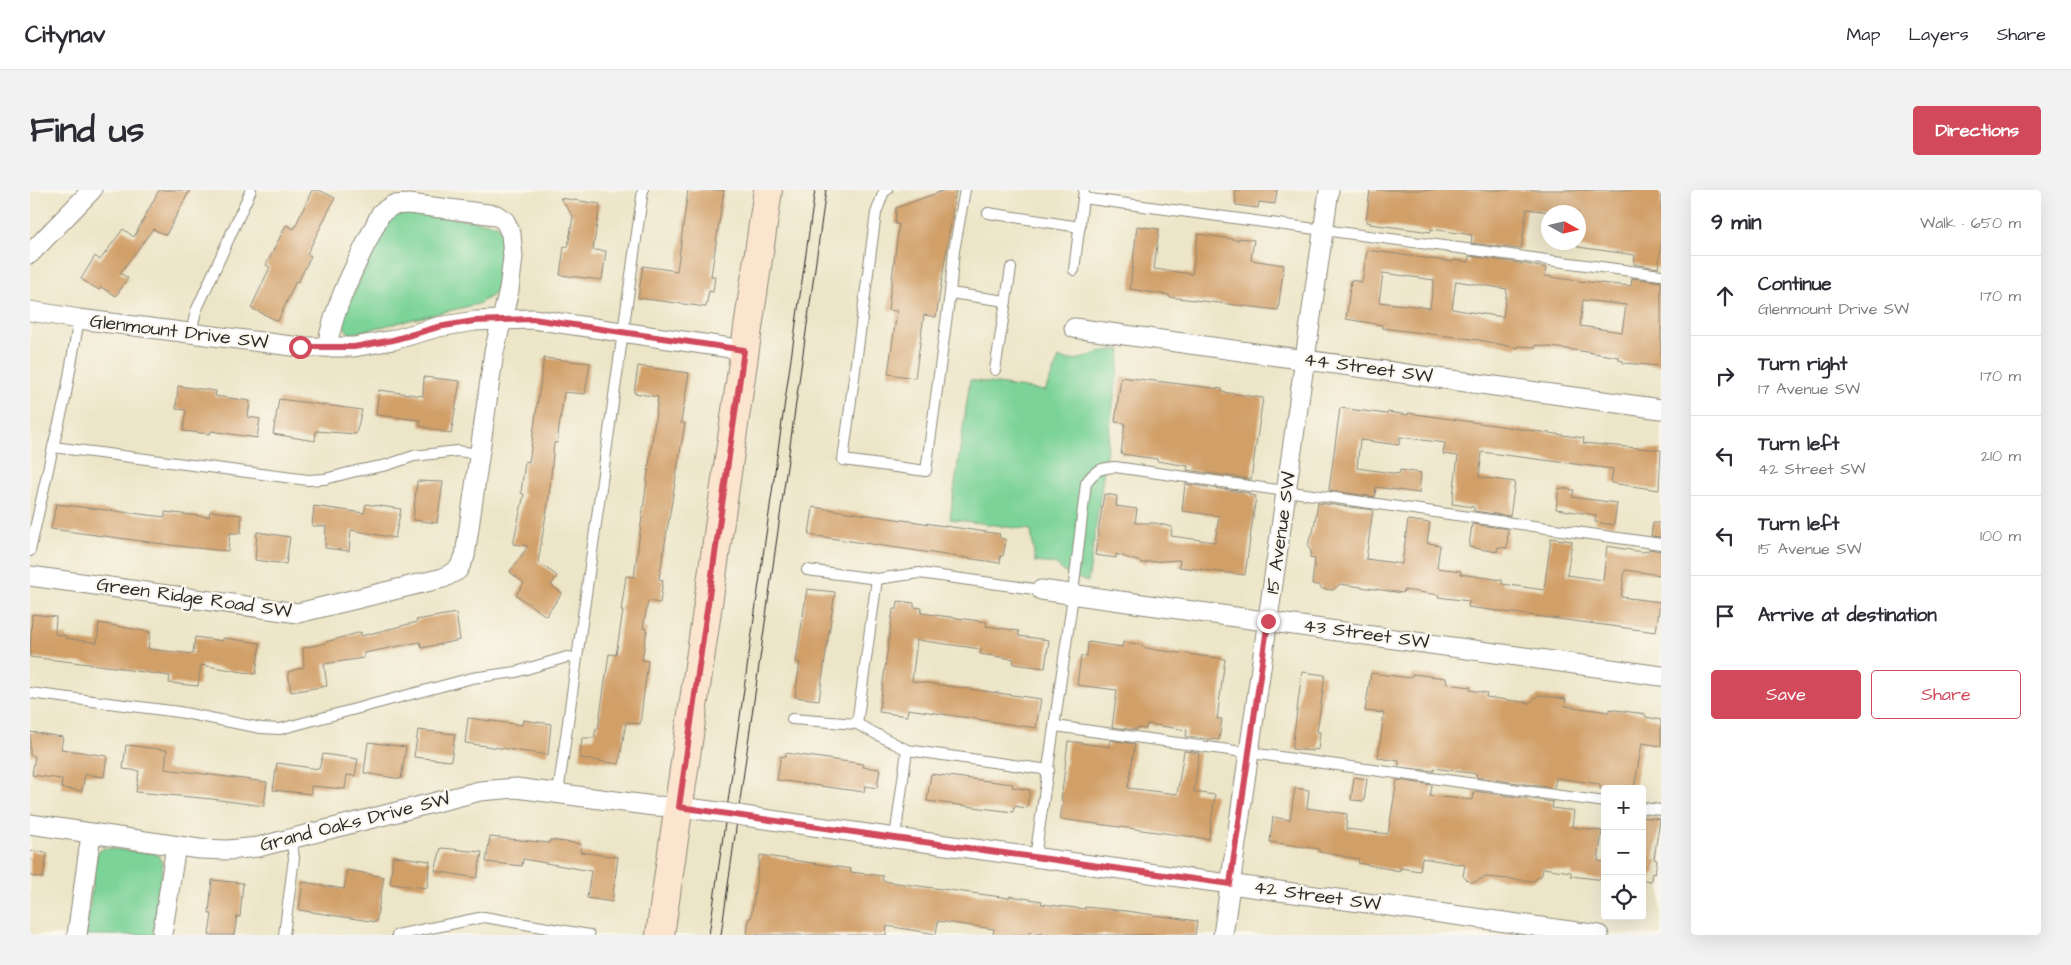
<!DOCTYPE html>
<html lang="en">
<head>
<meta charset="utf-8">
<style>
	:root { --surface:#fff; --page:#f2f2f3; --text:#2b2b33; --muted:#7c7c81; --line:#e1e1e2; --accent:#d1495b }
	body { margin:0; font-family:"Architects Daughter",sans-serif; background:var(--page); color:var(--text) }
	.controls { position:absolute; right:15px; bottom:15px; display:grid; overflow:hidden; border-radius:5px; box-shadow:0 5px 20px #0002 }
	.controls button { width:45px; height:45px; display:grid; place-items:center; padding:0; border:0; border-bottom:1px solid var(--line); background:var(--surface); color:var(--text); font:25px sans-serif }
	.compass { position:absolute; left:1511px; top:15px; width:45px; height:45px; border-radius:50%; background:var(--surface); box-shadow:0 5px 20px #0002; rotate:98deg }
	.stop { position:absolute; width:15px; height:15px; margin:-11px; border:4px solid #d1495b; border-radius:50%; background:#fff }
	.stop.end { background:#d1495b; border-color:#fff; box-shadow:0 1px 5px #0008 }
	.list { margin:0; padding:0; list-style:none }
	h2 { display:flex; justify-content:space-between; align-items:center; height:65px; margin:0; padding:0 20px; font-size:21px }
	h2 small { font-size:16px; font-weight:400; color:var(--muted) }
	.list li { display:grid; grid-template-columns:32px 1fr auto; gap:15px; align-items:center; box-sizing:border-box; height:80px; padding:0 20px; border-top:1px solid var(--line) }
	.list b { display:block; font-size:19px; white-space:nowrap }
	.list p { margin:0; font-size:16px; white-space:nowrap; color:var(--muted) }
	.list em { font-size:16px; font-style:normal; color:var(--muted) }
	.actions { display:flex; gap:10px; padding:15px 20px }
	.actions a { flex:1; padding:11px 0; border:1px solid var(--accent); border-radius:5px; text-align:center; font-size:18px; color:var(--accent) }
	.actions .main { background:var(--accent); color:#fff }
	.icon { flex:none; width:28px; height:28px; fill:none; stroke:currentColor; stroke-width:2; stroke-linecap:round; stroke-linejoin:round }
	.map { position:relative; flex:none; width:1631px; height:745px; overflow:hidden; border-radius:5px }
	header { display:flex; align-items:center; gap:30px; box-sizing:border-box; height:70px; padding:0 25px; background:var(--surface); border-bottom:1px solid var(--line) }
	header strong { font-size:24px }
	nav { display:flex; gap:28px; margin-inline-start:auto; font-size:18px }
	.intro { display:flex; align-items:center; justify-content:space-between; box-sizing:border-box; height:120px; padding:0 30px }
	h1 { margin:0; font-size:35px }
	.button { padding:12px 22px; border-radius:5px; background:var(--accent); color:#fff; font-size:18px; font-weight:700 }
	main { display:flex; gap:30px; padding:0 30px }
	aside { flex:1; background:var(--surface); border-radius:5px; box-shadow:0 5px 20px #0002 }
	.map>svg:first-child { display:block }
	.green { fill:#7cd398; stroke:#547f62 }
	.building { fill:#d19f68; fill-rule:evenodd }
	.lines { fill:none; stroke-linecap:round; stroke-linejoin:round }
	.lane-casing { stroke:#8c8879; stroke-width:12 }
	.street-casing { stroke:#8c8879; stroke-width:21 }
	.secondary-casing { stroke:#8c8879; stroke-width:30 }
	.lane { stroke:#fff; stroke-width:10 }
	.street { stroke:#fff; stroke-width:19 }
	.secondary { stroke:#fce5cf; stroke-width:28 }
	.tram { stroke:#2b2b2b; stroke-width:1 }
	.street-bridge-casing { stroke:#8c8879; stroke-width:21; stroke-linecap:butt }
	.street-bridge { stroke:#fff; stroke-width:19 }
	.route { stroke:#d1495b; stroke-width:6 }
	.labels { text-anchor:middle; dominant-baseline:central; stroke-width:4.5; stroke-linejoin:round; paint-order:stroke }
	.street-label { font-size:19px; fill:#2b2b2b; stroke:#fbf7ec }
</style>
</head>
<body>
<header>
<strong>Citynav</strong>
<nav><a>Map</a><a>Layers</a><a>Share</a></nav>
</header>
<div class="intro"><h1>Find us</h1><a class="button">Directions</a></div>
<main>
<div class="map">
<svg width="1631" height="745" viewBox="0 0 1631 745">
	<rect width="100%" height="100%" fill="#fbf7ec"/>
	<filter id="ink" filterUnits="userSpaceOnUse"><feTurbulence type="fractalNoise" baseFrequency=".02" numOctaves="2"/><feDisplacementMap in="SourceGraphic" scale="10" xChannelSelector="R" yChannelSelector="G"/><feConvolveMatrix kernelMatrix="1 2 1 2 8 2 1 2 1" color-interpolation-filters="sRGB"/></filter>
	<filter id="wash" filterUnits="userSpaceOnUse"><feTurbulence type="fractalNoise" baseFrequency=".0096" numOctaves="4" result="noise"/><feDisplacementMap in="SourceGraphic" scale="20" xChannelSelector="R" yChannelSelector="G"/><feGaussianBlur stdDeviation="1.12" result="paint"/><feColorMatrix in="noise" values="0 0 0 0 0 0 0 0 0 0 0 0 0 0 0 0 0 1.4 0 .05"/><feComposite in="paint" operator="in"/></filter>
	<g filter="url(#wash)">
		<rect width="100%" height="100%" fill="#ece5c7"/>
		<!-- green -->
		<g class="green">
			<path d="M369,21L466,34C480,50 473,81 471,100L448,114L320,144L315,138L312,130L359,25Z"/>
			<path d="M1091,160L1058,392L1037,384L1025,374L1005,372L1001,340L920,329L940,190L1015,201L1029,168C1047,174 1058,165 1075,161C1080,160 1086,160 1091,160Z"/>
			<path d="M74,658L127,664L133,674L123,745H56L66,667L68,662Z"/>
		</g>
		<g id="blocks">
			<!-- building -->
			<g class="building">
				<path d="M129,0H160L136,45L123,39L90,83L98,88L86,106L71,97L69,100L51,89L65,66L70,70L93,39L104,47Z"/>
				<path d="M282,0H289L305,8L277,64L281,66L268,92L266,91L248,131L221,118L240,77L236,75L256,35L264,39Z"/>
				<path d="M658,0H694L681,86H685L683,102L679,101L676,117L608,108L613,76L647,81Z"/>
				<path d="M915,0H926L906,127L894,125L885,188L858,184L867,121L858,120L869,34H865L866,18Z"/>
				<path d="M1205,0H1247L1245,14L1229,12L1228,18L1206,15Z"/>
				<path d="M1340,0H1631V59L1628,78L1604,74L1605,65L1548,57V22H1520L1497,19L1491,59L1441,53L1442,45L1401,39V42L1340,34L1341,33L1336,32Z"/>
				<path d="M530,8L570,14L563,60L576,61L572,90L530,85L534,56L538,57L543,26Z"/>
				<path d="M1107,36L1129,39L1124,79L1162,84L1168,44L1209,50V48L1224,50L1221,70L1254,75L1248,120L1139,107V105L1100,99Z"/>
				<path d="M1337,60L1423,72V70L1439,72V66L1489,73L1516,78L1515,86L1548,91L1601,96L1602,88L1631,92V176L1593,173V171L1589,170V167L1551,161L1506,155V157L1488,156V158L1449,150L1352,138V135L1316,129L1321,90L1332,92ZM1353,83L1404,90L1400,118L1349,112ZM1426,91L1477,99L1473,127L1422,119ZM1553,110L1596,115L1592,142L1550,136Z"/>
				<path d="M514,168L560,173L555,204L534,202L527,253H524L519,307L508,372L527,386L521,395L532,403L516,426L486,405L494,393L480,382L498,356L483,354L494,304L491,303L495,271L499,272Z"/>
				<path d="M608,176L659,183L651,233H655L629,389L633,390L630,413L618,411L613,438L617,439L612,470L618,471L610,534L596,532L589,574L550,568L552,548H564L566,539H568L579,464L586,465L593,421H591L596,386L604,387L628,207L604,203Z"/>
				<path d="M394,187L430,191L421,244L390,236V230L346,225L349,200L393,206Z"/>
				<path d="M1091,187L1192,199V202L1233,208L1221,289L1157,280L1158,276L1127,271V269L1091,264L1095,233L1085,232Z"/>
				<path d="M148,196L186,201L185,206L220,211L218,227L230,229L227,248L181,241L180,244L153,241L156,220L146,219Z"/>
				<path d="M249,209L332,220L326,244L286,241L285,251L243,244Z"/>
				<path d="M1310,218L1357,224L1358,222L1378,225V223L1435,231L1554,248L1553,253L1631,260L1629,300L1581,293L1583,279L1452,262L1449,287L1485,292L1480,326L1444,321V317L1422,314L1428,266L1413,264L1415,253L1370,247L1369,255L1330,250L1327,278L1369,284L1370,280L1391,283L1389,303L1346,297L1345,307L1299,300Z"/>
				<path d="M387,291L413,292L407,333L383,330Z"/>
				<path d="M1155,294L1219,303V305L1226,306L1215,385L1149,377L1150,370L1116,372V374L1086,364V368L1065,365L1074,304L1087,306L1086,316L1107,319L1105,333H1125L1142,337L1141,346L1185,352L1189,326L1152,321Z"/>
				<path d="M1529,298L1544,300L1542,307L1587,313L1584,335L1565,332L1566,325L1526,319Z"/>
				<path d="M1288,313L1343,320L1336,369L1372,374L1378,330L1400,333L1397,353L1410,355L1407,378L1431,381L1430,384L1472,390V394L1514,400L1521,348L1542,351L1537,385L1573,390L1577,356L1612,362L1618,361L1619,359L1631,361V385L1595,380L1591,407L1630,412L1626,442L1438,417L1439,411L1408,407L1409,405L1374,400L1373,403L1310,394L1303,400L1292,399L1289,395L1282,394L1285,369L1280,368L1281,361L1278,357L1280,346L1283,343Z"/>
				<path d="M26,314L135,327V322L179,327L180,321L211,325V343H200L198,361L156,357L21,339Z"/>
				<path d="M336,314L371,319L365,348L321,340L319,361L295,358L296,336H282L284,316L334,323Z"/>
				<path d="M783,317L970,344L969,347L976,350L973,366L971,365L970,373L779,345Z"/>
				<path d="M1623,333H1631V347L1621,346Z"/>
				<path d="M1442,334L1478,339L1477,358L1468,357L1467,362L1439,357Z"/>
				<path d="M227,342L260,347L256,374L225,370Z"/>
				<path d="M777,399L805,402L789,510L765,507L770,472H766Z"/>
				<path d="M868,411L884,413V417L892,418L891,423L957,432L956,436L989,441V446L1019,450L1015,478L983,474L984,469L950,464L951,459L887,450L882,491L1011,509L1006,538L878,519L877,526L849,522L863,419H867Z"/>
				<path d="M426,423L430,450L392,458L390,452L334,463V468L294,474L297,496L261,502L258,482L274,477L273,458L296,453V452L331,442V446L387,432L386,430Z"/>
				<path d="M2,424L26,427L25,444L36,446V448L67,453L69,433L120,442L118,459L163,464L165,447L193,451V448L230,453L226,484L171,475L168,496L139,493L140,486L93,479V478L0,467Z"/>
				<path d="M1058,452L1092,457L1093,452L1112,455V457L1127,460L1195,469L1187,529H1192L1189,550L1156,547L1157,540L1117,534L1116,539L1107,538V540L1082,537L1087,500L1047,495L1051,466H1057Z"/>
				<path d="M1272,482L1295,485L1287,542H1290L1288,560L1284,559L1283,561L1262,559Z"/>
				<path d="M1341,483L1380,488L1383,484L1416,488L1417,494L1441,497L1440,500L1457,503L1456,507L1500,513L1508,505L1536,509L1535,516L1579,522V519L1615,524L1616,527L1631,530V556L1612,553L1604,599H1570V594L1526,588L1524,598L1446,587L1447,584L1404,578V581L1369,577V571L1348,568L1354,523L1335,521Z"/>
				<path d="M438,528L492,535L493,530L521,534L518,565L435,553Z"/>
				<path d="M388,540L425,544L421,571L384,567Z"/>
				<path d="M0,542L33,547L31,559L77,566L74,587L55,584L52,601L31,598L32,589L2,585L5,566L0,565Z"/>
				<path d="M1080,550L1105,554L1098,598L1147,604L1154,561L1169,563L1164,602L1185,605L1179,649L1030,629L1033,611H1031L1038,551L1079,557Z"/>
				<path d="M338,552L376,557L371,589L334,583Z"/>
				<path d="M96,555L137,560L135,579L237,592L234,616L182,609L106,602L109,581L93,579Z"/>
				<path d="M756,563L833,574V577L850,579L847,598L835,596L834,602L747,590L751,566L755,567Z"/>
				<path d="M293,564L328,569L325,586L317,585L315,599L281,596V604L243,600L247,573L289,579Z"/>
				<path d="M901,584L983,594L982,597L1000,600L997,618L984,616L983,622L897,611Z"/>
				<path d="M1324,587L1337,589L1334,611L1321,610Z"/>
				<path d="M1367,590L1402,595L1400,606L1443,610L1444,601L1523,612L1522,618L1544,621L1542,637L1572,641L1568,671L1575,672V690L1541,686V682L1513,678L1512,685L1503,691L1456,687L1445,692H1439L1433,686L1435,675L1392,668L1390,681L1370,678V681L1328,673L1329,669L1289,662V659L1240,652L1243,627L1260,630L1265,598L1279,600L1277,618L1317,624L1316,639L1358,644Z"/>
				<path d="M1612,627L1630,629L1624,669L1627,670L1625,684L1622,683L1621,691L1612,690Z"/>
				<path d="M460,647L519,653L520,650L551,654L550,662L588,667L582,712L557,708L561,681L493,669L492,676L456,672Z"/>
				<path d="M411,658L452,662L447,688L405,681Z"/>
				<path d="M0,661L17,663L13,688L0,686Z"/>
				<path d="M730,665L821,679L820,682L853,686L852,690L859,692L979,708L980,706L1012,711L1011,714L1055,719V717L1096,721L1167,731L1165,745H1025L999,742L998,745H963L964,739L908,731L906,744L857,736L856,745H717L719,728H721Z"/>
				<path d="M363,666L400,671L397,698L360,694Z"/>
				<path d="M317,680L354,687L346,732L269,720L273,692L314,699Z"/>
				<path d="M182,690L213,693L210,727L207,726L204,745H179L182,724H179Z"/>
			</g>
		</g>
	</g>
	<g filter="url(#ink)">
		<use href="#blocks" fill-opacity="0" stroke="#8c8879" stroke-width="1"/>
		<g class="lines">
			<defs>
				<g id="lane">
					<path d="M857,0L854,1L846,23L813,270L896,281L920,103L976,111L981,78"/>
					<path d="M1053,8L1631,85"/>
					<path d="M958,23L1050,37"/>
					<path d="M1044,80L1054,0"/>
					<path d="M920,103L924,61L935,0"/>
					<path d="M49,129L35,209L23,257L278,290L295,289L326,281L357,275L384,266L427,261L450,264"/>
					<path d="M161,143L166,121L221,0"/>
					<path d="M965,180L976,111"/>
					<path d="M0,361L23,257"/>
					<path d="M777,380L847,389L889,383L1011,400"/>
					<path d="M0,503L149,522L231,538L250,539L442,488L486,482L537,467L546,468"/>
					<path d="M762,529L827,534L877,560L1019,580"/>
					<path d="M827,534L847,389"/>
					<path d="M1025,536L1575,612"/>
					<path d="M528,603L613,0"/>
					<path d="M1612,618L1631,620"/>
					<path d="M865,648L877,560"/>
					<path d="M1005,668L1041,420L1056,293C1064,281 1070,278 1085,277L1631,354"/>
					<path d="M254,745L264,668L261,649"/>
					<path d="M367,745L454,727L559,745"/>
				</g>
				<g id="street">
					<path d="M0,64L62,0"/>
					<path d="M0,121L49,129L270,157H324L363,150L408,137L445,131L503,129L714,160"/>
					<path d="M1044,138L1631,219"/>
					<path d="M0,386L268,423L413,388L428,380L435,366L464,162L479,100L483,67L481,44L475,31L466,25L379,14L363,15L351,23C330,67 305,110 297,157"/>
					<path d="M1011,400L1631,486"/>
					<path d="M714,626L865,648L1569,745"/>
					<path d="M0,634L169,659L198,660L228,657L450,601L486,598L624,616L649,617L689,622"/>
					<path d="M47,745L61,644"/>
					<path d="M132,745L146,656"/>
					<path d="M1193,745L1299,0"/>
				</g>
				<path id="secondary" d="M630,745L738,0"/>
			</defs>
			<!-- lane casing -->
			<use href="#lane" class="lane-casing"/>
			<!-- street casing -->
			<use href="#street" class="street-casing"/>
			<!-- secondary casing -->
			<use href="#secondary" class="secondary-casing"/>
			<!-- lane -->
			<use href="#lane" class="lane"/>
			<!-- street -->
			<use href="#street" class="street"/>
			<!-- secondary -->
			<use href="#secondary" class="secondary"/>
			<!-- tram -->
			<g class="tram">
				<path d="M679,745L785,0"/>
				<path d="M691,745L796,0"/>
			</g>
			<defs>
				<path id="street-bridge" d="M689,622L714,626"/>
			</defs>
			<!-- street-bridge casing -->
			<use href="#street-bridge" class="street-bridge-casing"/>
			<!-- street-bridge -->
			<use href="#street-bridge" class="street-bridge"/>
		</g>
	</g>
	<g class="lines" filter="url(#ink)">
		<!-- route -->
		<path class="route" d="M270,157H324L363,150L408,137L444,131L503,129L714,160L649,617L865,648L1200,694L1238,431"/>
	</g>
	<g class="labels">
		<!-- street labels -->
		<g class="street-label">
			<text transform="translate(149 142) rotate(7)">Glenmount Drive SW</text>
			<text transform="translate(1338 178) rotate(8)">44 Street SW</text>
			<text transform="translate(1251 343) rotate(-82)">15 Avenue SW</text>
			<text transform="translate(164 408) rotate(8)">Green Ridge Road SW</text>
			<text transform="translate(1336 444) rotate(8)">43 Street SW</text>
			<text transform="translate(325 632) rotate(-14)">Grand Oaks Drive SW</text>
			<text transform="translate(1287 706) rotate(8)">42 Street SW</text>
		</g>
	</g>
</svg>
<div class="controls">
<button>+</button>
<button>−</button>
<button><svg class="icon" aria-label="locate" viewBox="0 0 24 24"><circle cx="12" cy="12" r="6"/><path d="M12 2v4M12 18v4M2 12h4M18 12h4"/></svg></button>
</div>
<svg class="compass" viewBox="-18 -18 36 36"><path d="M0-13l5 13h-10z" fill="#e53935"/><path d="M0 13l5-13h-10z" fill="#7c7c81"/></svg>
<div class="stop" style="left:270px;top:157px"></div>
<div class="stop end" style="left:1238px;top:431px"></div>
</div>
<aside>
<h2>9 min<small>Walk · 650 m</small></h2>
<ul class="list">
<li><svg class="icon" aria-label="ahead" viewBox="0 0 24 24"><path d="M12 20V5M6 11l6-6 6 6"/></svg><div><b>Continue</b><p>Glenmount Drive SW</p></div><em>170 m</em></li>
<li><svg class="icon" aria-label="right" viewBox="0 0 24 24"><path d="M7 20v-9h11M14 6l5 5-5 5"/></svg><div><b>Turn right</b><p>17 Avenue SW</p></div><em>170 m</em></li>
<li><svg class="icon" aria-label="left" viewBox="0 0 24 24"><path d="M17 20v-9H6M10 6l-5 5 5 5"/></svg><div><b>Turn left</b><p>42 Street SW</p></div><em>210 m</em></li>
<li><svg class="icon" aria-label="left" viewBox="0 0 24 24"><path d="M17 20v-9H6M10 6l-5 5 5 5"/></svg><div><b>Turn left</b><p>15 Avenue SW</p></div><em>100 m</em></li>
<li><svg class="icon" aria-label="arrive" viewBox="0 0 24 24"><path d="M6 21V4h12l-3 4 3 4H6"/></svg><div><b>Arrive at destination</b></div></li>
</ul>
<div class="actions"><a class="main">Save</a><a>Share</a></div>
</aside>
</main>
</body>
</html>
